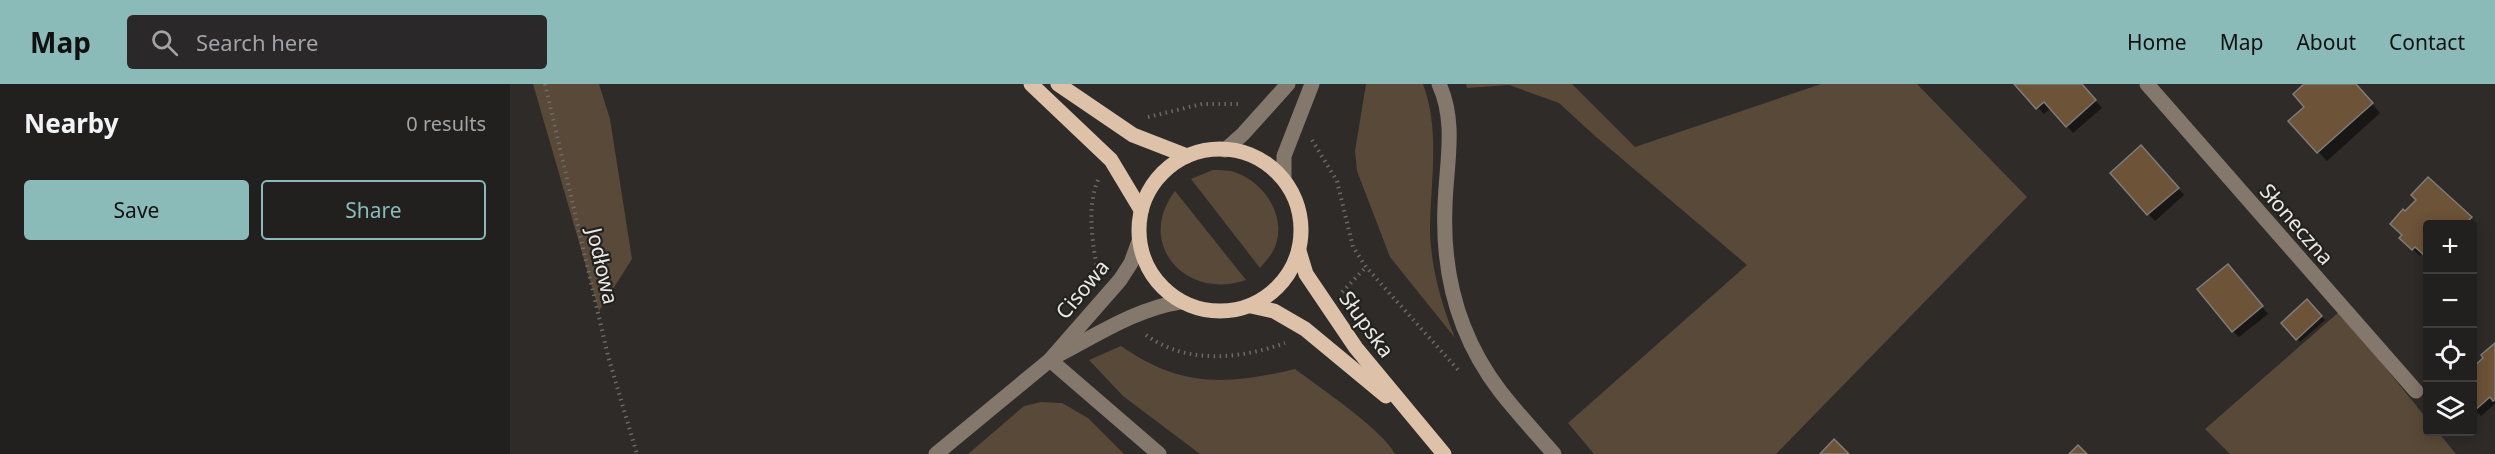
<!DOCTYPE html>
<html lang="en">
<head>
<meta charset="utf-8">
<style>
	:root { --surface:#22201f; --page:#2a2828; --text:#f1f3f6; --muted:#a2a3a4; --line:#3f3e3d; --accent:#8bbbb9 }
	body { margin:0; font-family:"Noto Sans",sans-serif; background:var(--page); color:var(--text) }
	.controls { position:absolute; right:18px; bottom:18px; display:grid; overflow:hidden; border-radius:6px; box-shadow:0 3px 15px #0003 }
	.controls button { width:54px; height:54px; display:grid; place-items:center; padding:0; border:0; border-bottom:2px solid var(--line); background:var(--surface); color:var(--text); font:30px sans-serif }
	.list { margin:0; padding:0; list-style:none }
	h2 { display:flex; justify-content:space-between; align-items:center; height:78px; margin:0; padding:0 24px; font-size:26px }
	h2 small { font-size:20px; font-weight:400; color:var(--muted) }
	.actions { display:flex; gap:12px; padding:18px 24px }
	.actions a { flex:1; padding:14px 0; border:2px solid var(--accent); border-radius:6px; text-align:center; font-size:21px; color:var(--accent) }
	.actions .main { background:var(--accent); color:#111 }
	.icon { flex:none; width:33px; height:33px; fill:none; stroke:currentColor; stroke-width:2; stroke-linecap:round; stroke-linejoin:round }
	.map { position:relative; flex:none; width:1985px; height:370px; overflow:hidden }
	header { display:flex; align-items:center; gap:36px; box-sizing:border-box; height:84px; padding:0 30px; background:var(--accent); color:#111 }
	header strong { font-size:28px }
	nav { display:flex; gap:33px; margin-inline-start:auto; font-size:21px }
	.search { width:420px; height:54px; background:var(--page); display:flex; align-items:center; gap:15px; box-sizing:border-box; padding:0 21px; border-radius:6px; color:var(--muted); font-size:22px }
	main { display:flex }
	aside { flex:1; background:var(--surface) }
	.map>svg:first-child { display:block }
	.green { fill:#594938 }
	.shadow { fill:#0007 }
	.building { fill:#6d5338; stroke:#7f7c79; stroke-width:1.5 }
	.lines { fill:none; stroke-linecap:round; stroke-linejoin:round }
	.path { stroke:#6c6a68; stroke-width:4; stroke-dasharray:1.5 4.5; stroke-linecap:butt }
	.minor { stroke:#84776b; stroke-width:15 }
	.major { stroke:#ddc2a9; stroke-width:15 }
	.labels { text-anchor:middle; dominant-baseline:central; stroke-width:4.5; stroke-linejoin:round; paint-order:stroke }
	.street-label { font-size:21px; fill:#eae9e7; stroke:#24221f }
</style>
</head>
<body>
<header>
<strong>Map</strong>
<div class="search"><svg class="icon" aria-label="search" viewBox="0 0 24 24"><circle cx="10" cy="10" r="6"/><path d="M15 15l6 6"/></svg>Search here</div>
<nav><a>Home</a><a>Map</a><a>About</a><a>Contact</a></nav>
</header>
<main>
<aside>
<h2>Nearby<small>0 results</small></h2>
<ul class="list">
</ul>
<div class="actions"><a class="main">Save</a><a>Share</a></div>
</aside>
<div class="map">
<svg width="1985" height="370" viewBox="0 0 1985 370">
	<rect width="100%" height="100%" fill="#2e2b29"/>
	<!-- green -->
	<g class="green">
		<path d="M23,0H89L100,35L122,175L89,227Z"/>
		<path d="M856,0H913C930,46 921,94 920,142C920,181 931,219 945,254L880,173L847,87L845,67Z"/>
		<path d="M956,0H1062L1125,63L1311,0H1407L1517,113L1266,370H1084L1058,339L1237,181L1085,52L1049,19L999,1L957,4Z"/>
		<path d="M703,86C711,86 720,86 727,89C757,100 780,138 762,169C759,174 754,179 750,184L681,95Z"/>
		<path d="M665,107L736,196C675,217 625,159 665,107Z"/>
		<path d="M1830,227L1917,335L1918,348H1928L1946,370H1720L1695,345Z"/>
		<path d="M611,262C671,304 717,301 785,285C809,303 873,346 885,370H690L613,312L579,276Z"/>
		<path d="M531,318L552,319L578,334L614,370H458L514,322Z"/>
	</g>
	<!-- shadow -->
	<g class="shadow">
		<path d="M1506,0H1571L1592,24L1563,49L1541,24L1534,30Z"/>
		<path d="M1796,0H1845L1870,29L1817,77L1780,37L1796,23Z"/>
		<path d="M1638,70L1674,111L1645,137L1602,89Z"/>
		<path d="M1961,134L1967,141L1962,146V141H1918V173L1913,169L1910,172L1898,160L1894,151L1882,140Z"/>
		<path d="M1724,189L1758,230L1729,253L1723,247Z"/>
		<path d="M1797,217L1815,236L1790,258L1773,239Z"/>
		<path d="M1985,261V320L1971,332L1962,323V284L1976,274Z"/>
	</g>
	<!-- building -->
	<g class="building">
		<path d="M1504,0H1572L1586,16L1556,43L1534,18L1526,25Z"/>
		<path d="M1794,0H1846L1863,19L1807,69L1778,37L1794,23L1783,10Z"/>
		<path d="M1631,61L1669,104L1637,131L1600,89Z"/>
		<path d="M1918,93L1962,133L1955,141H1918V170L1916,173L1905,163L1902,166L1889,154L1892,151L1880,140L1893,125L1895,127L1906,116L1901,111Z"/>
		<path d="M1718,180L1753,222L1722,248L1687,205Z"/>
		<path d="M1797,215L1812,232L1786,256L1771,239Z"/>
		<path d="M1985,259V316L1983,317L1980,313L1964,327L1962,284L1973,274L1971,271Z"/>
		<path d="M1324,355L1339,370H1310Z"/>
		<path d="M1568,361L1577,370H1559Z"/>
	</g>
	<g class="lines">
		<!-- path -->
		<g class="path">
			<path d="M35,0L98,272L127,370"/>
			<path d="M638,33L692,20H730"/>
			<path d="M802,56L827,97L843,163L856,183L950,288"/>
			<path d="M588,96C576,124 583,161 588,190"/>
			<path d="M832,208L856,183"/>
			<path d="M636,251C677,281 730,275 775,259"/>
		</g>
		<!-- minor -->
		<g class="minor">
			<path d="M929,0C947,39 936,81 935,122C932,191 948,252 990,307C1007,329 1026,349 1044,370"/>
			<path d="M1637,0L1906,307"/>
			<path d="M715,66L733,50L778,0"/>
			<path d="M774,94V72L802,0"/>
			<path d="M548,271C587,251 626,225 670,218"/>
			<path d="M540,276L649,370"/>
			<path d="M426,370L540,276L610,196L621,179L629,157"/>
		</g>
		<!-- major -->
		<g class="major">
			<path d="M521,0L601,76L631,126"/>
			<path d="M548,0L623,51L677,72"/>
			<circle cx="710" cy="146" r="81"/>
			<path d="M789,167L796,190L846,264L934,370"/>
			<path d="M741,222L764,227L795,245L876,312"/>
		</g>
	</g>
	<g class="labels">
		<!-- street labels -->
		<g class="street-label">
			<text transform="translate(1787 140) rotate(49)">Słoneczna</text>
			<text transform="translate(93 182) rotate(77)">Jodłowa</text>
			<text transform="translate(572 205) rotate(-50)">Cisowa</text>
			<text transform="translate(857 240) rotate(54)">Słupska</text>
		</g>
	</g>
</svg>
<div class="controls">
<button>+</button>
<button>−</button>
<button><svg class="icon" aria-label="locate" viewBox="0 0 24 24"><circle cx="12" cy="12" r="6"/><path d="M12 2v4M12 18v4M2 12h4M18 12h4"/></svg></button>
<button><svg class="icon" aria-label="layers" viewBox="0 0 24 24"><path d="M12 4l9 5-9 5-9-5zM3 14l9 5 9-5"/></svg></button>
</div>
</div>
</main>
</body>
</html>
